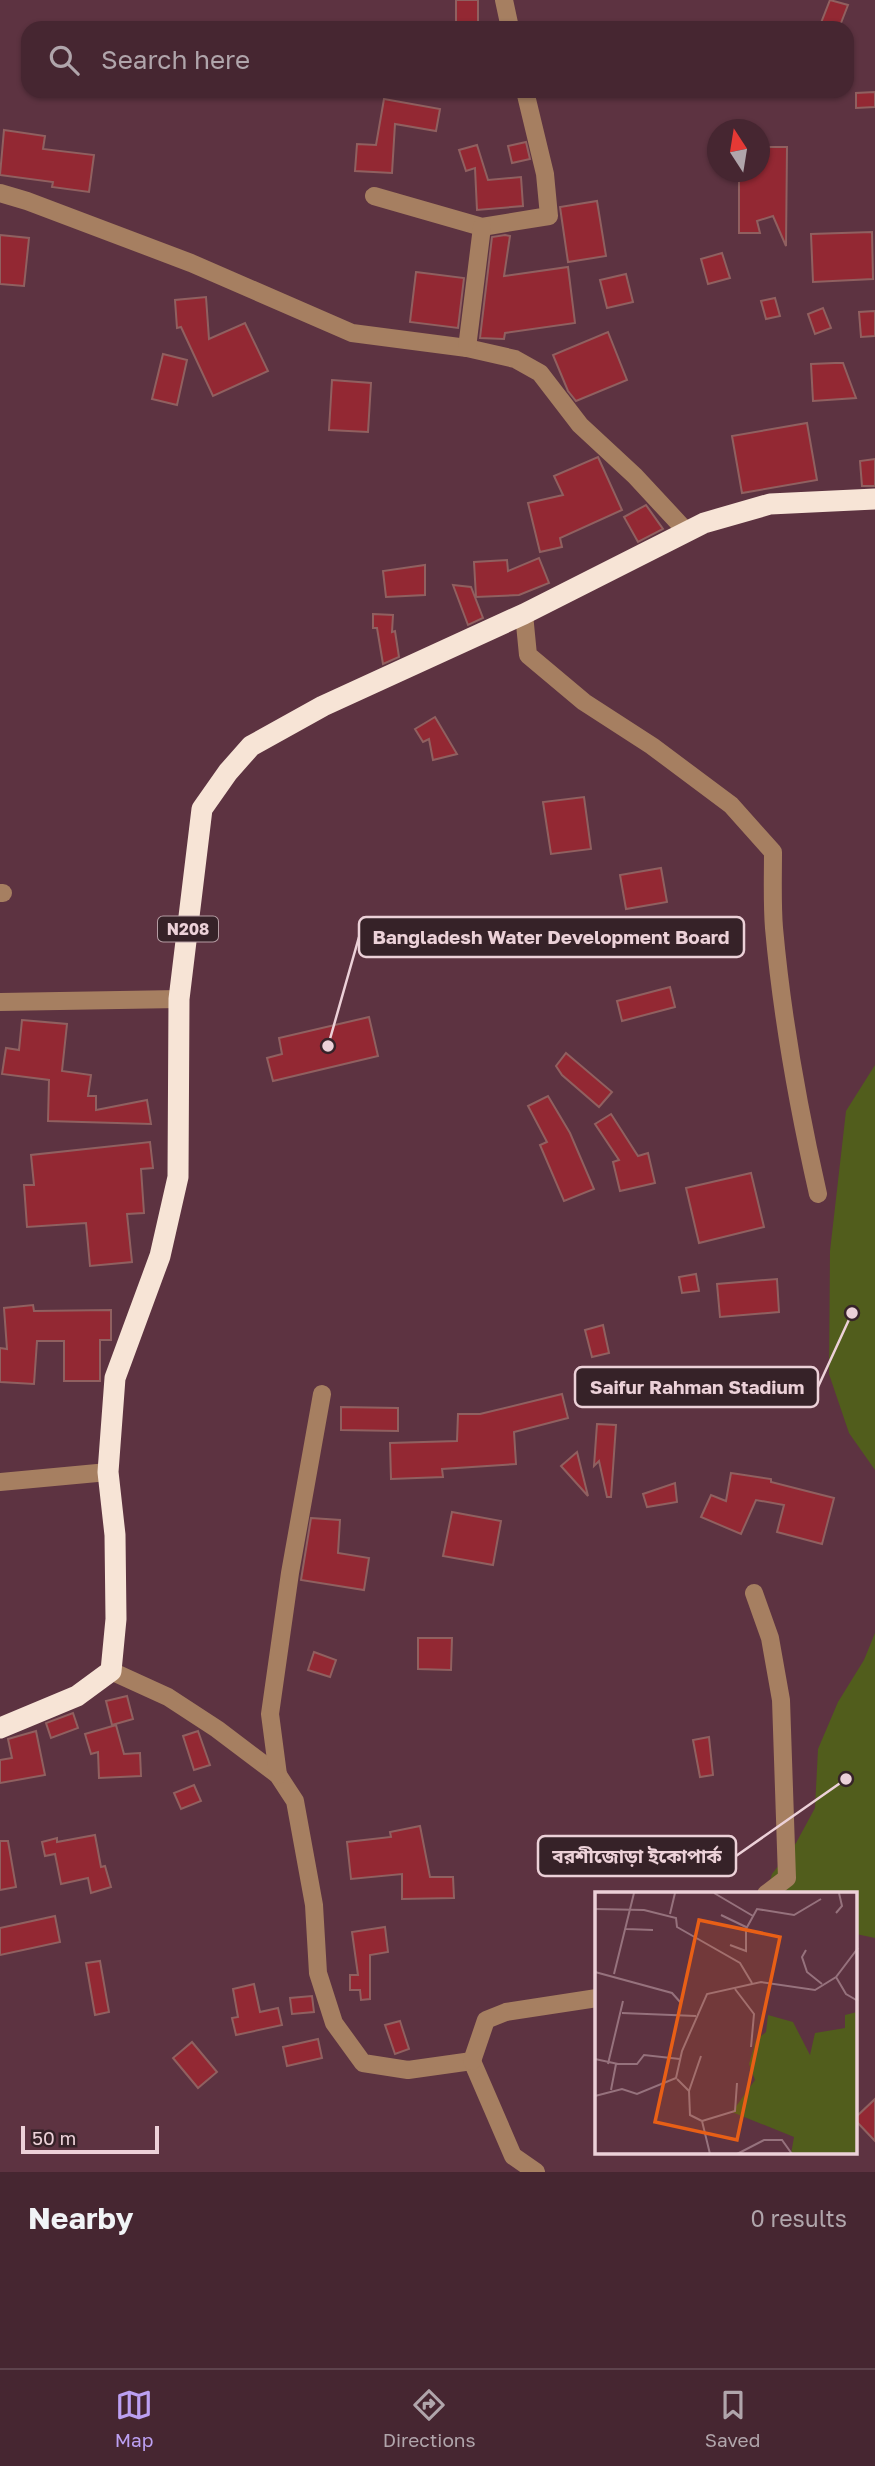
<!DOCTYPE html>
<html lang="en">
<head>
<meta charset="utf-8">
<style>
	:root { --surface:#462631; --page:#4d2e39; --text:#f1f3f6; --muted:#b0a5ab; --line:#5e434d; --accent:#bca0f2 }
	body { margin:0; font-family:"Golos Text","Noto Sans Bengali",sans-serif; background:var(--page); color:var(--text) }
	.compass { position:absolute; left:707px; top:119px; width:63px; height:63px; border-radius:50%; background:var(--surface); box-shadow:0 2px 5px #0004; rotate:348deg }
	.scale { position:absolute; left:21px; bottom:18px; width:138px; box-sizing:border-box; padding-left:7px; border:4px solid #ecd1d8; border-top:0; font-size:19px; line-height:24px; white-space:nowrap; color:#ecd1d8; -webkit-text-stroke:5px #362228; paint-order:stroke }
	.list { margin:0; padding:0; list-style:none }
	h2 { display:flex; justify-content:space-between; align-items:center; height:91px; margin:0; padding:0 28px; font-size:30px }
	h2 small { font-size:23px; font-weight:400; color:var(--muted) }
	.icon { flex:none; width:38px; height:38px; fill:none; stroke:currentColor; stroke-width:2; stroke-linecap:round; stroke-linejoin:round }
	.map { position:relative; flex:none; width:875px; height:2172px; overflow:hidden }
	.search { position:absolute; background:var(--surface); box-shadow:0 2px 5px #0004; left:21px; right:21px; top:21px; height:77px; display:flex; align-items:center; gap:18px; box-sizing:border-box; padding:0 24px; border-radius:21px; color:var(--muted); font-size:26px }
	.sheet { height:196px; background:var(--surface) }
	nav { display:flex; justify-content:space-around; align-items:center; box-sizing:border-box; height:98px; border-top:2px solid var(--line); background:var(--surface); font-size:19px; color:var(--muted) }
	nav a { display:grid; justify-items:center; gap:4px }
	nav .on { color:var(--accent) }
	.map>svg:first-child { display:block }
	.green { fill:#515d1c }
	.building { fill:#932833; stroke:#906060; stroke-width:2 }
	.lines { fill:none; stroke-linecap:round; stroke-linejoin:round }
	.minor { stroke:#a67f61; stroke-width:18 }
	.highway { stroke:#f7e4d6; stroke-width:21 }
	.labels { text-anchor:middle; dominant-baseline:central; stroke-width:5; stroke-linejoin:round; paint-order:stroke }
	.shield { fill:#362228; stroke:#b59ca3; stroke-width:2 }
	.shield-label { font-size:16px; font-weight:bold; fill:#ecd1d8 }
	.inset-road { fill:none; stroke:#96727d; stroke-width:2 }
	.view { fill:#e85f16; fill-opacity:0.15; stroke:#e85f16; stroke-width:3.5 }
	.inset-edge { fill:none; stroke:#ecd1d8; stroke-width:3.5 }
	.leader { fill:none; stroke:#ecd1d8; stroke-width:2.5 }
	.callout-dot { fill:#ecd1d8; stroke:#362228; stroke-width:2.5 }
	.callout { fill:#362228; stroke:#ecd1d8; stroke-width:2.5 }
	.callout-label { font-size:19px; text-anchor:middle; font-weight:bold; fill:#ecd1d8 }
</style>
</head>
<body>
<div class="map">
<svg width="875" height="2172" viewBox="0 0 875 2172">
	<rect width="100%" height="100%" fill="#5d3341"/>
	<!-- green -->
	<g class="green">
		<path d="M875,1065V1470L849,1433L829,1374L830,1251L846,1111Z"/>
		<path d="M875,1633V1938L856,1934V1894H766L772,1874L796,1843L815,1808L818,1749L838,1702L864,1660Z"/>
	</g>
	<!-- building -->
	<g class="building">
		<rect x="456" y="0" width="22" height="28"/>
		<path d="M830,0L848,5L839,28H819Z"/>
		<path d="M875,92V107L856,108V93Z"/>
		<path d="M384,99L440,109L436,131L395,124L392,173L355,171L357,144L376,145Z"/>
		<path d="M4,130L45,136L43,149L94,155L89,192L52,187L53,182L0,175Z"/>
		<path d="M526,142L530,159L512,163L508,146Z"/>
		<path d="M477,145L488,180L521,177L523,206L477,210L475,168L466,171L459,150Z"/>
		<path d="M760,147H787L786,246L773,216L757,221L760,233H739V172H760Z"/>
		<path d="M597,201L606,256L568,262L560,207Z"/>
		<path d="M872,232L873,279L813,282L811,234Z"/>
		<path d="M0,235L29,238L24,286L0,284Z"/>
		<path d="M505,235L510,236L504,276L568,267L575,323L505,333L504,339L480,338L492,237Z"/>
		<path d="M722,253L730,278L708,284L701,259Z"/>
		<path d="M416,272L464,278L458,328L410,322Z"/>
		<path d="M626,274L633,302L607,308L600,280Z"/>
		<path d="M206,297L209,339L245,323L268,371L213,396L181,327L177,328L175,300Z"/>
		<path d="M775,298L780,316L766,319L761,301Z"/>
		<path d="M823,308L831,328L815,334L808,314Z"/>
		<path d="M875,311V336L861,337L859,312Z"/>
		<path d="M608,332L627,380L576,401L568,391L553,355Z"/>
		<path d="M163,354L187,360L177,405L152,399Z"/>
		<path d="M835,363H843L856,398L813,401L811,364Z"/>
		<path d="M332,380L371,383L368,432L329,430Z"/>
		<path d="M807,423L817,480L742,493L732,436Z"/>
		<path d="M598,457L622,510L560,538L562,547L540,552L528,503L563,495L554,476Z"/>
		<path d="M875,459V486H862L860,461Z"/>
		<path d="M646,505L663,529L638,542L624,517Z"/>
		<path d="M539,558L549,583L519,595L476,597L474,562L507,560L508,571Z"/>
		<path d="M425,565V595L386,597L383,571Z"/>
		<path d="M453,585L471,587L483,618L468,625Z"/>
		<path d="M373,614L393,615L392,632L395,631L399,657L383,664L377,628H373Z"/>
		<path d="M435,717L457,754L433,760L429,739L423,742L415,729Z"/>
		<path d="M584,797L591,849L551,854L543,802Z"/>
		<path d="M661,868L667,902L626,909L620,875Z"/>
		<path d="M670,987L675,1007L622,1021L617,1001Z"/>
		<path d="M369,1017L378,1056L273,1081L267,1058L282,1054L279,1038Z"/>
		<path d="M22,1020L67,1024L62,1071L91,1075L88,1096H96V1110L147,1100L151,1124L48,1121L49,1080L2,1074L6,1048L19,1050Z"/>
		<path d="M566,1053L612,1092L599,1107L562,1075L556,1066Z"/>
		<path d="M548,1096L570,1133L594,1189L564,1201L540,1145L547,1142L528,1106Z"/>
		<path d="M611,1114L638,1156L648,1153L655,1183L620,1191L613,1162L619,1160L595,1124Z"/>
		<path d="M150,1142L153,1168L141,1169L144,1213L127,1214L132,1262L90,1266L86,1223L27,1227L24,1185H34L31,1155Z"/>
		<path d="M751,1173L764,1227L699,1243L686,1188Z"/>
		<path d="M696,1274L699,1291L682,1293L679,1277Z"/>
		<path d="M777,1279L779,1312L720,1317L717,1284Z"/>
		<path d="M33,1305L34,1311L111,1310V1340H100V1381H64V1341H37L34,1384L0,1382V1348L7,1349L4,1308Z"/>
		<path d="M603,1325L609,1353L592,1357L585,1330Z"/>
		<path d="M562,1394L568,1418L514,1432L516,1464L442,1469L443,1477L391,1479L390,1443L457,1441L458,1414H480Z"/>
		<path d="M341,1407L398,1408V1431L341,1430Z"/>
		<path d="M597,1424L616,1425L611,1497H607L599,1461L594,1466Z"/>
		<path d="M577,1452L588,1496L561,1466Z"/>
		<path d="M731,1473L771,1479V1482L834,1498L822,1544L777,1532L784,1505L756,1500L741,1534L701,1517L711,1495L726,1501Z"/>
		<path d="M675,1483L677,1502L647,1507L643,1494Z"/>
		<path d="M452,1512L501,1521L493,1565L443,1556Z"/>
		<path d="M311,1518L340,1520L338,1553L369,1558L364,1590L301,1580Z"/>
		<path d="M418,1638H452L451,1670L418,1669Z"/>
		<path d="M314,1652L336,1660L330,1677L308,1670Z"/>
		<path d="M127,1696L133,1719L112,1725L106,1701Z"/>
		<path d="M73,1713L78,1728L51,1738L46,1723Z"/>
		<path d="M116,1725L124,1754L140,1753L141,1776L99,1778L98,1752L91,1754L85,1734Z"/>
		<path d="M36,1731L45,1775L0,1783V1760L12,1758L8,1739Z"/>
		<path d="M198,1731L210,1765L194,1770L183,1736Z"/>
		<path d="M709,1737L713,1775L700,1777L693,1740Z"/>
		<path d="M194,1785L201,1801L181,1809L174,1793Z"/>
		<path d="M420,1826L430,1877H453L454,1898L402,1899V1874L351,1879L347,1842L391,1837L390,1832Z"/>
		<path d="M95,1835L101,1867L105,1866L111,1887L91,1893L88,1878L61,1884L55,1854L45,1856L42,1842L57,1838V1842Z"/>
		<path d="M0,1841H8L16,1887L0,1890Z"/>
		<path d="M55,1916L60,1942L0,1955V1928Z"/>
		<path d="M385,1927L388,1952L370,1955V1999L361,2000L360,1990H350V1975H358L352,1932Z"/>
		<path d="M100,1961L109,2012L95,2015L86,1963Z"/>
		<path d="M254,1984L260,2012L278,2008L282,2025L236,2035L232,2018L238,2017L233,1989Z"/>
		<path d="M312,1996L314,2012L292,2014L290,1998Z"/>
		<path d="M400,2021L409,2049L395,2054L385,2025Z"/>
		<path d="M318,2039L322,2058L287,2066L283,2047Z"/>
		<path d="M192,2042L217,2072L198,2088L173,2058Z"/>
		<path d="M875,2099V2141L856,2121V2117Z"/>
	</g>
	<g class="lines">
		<!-- minor -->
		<g class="minor">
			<path d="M504,0L510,28"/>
			<path d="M0,193L27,201L191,263L352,333L467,348L515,359L540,373L580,425L635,476L687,532"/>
			<path d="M374,196L482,227L549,216L545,174L525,91"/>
			<path d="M467,348L482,227"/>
			<path d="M524,614L528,655L584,702L652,746L731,805L773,852C773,877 772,903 774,928C782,1017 798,1106 818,1194"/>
			<path d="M0,893H3"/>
			<path d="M0,1002L179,999"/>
			<path d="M0,1482L108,1472"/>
			<path d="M754,1593L770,1638L781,1700L787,1878L766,1894"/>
			<path d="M111,1671L168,1697L217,1729L278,1775L295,1801L314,1905L318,1973L334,2023L363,2063L408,2070L472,2061L513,2156L536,2172"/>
			<path d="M278,1775L270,1714L290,1573L322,1394"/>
			<path d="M472,2061L486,2020L506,2012L597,1998"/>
		</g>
		<!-- highway -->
		<path class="highway" d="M0,1728L77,1696L111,1671L116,1619L115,1535L108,1472L115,1378L160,1256L178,1177L179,999L202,809L228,772L251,746L323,706L524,614L704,523L770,504L875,499"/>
	</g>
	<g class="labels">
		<!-- shield labels -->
		<rect class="shield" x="158" y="916.5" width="60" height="25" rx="5"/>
		<g class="shield-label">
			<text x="188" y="929">N208</text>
		</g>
	</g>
	<!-- overview -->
	<g transform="translate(595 1892)">
		<rect width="262" height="262" fill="#5d3341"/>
		<path d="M262,120V262H196L199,245L137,220L160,188L154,172L161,148L171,140L173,123L198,130L215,163L220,141L250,136V123Z" fill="#515d1c"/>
		<path class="inset-road" d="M119,1L158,24M0,17L49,18L81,26L82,35L145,71L157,91M241,21L247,14L244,1M75,22L80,1M126,23L151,35M31,37L58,38M135,53L151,59V37L162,17L199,23L226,7M211,58L207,65L212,80L227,92M0,80L77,101L86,111M19,82L39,1M241,85L251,102L263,109M140,97L159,122L156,155M27,121L101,124M0,167L23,172H42L49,163L85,167M13,172L28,109M82,187L94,199L95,223L107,229L115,262M16,198L21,172M94,199L106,164M0,204L27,197L42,202L81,186L87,159L112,102L166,90L220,98L241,85L263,56M107,229L140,219L142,191M142,262L169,248H187L197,262"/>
		<path class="view" d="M104,28L185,45L142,248L60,230Z"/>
		<rect width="262" height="262" class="inset-edge"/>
	</g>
	<!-- callouts -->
	<path class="leader" d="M328 1046L359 937M852 1313L818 1387M846 1779L736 1856"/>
	<g class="callout-dot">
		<circle cx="328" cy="1046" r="7"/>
		<circle cx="852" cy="1313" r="7"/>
		<circle cx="846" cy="1779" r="7"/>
	</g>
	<g class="callout">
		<rect x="359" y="917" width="385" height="40" rx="7"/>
		<rect x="575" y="1367" width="243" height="40" rx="7"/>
		<rect x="538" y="1836" width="198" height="40" rx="7"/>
	</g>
	<g class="callout-label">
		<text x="551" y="944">Bangladesh Water Development Board</text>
		<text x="697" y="1394">Saifur Rahman Stadium</text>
		<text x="637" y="1863">বরশীজোড়া ইকোপার্ক</text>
	</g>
</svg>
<svg class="compass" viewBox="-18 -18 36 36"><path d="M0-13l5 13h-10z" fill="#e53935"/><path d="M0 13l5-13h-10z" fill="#b0a5ab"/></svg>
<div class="scale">50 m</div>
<div class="search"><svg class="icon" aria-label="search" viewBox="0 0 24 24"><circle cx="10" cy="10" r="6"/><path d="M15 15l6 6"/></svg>Search here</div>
</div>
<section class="sheet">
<h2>Nearby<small>0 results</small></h2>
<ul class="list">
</ul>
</section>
<nav>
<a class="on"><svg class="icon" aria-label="map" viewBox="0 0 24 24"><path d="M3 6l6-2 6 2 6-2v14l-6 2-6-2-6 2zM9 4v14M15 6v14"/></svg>Map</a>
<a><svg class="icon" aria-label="directions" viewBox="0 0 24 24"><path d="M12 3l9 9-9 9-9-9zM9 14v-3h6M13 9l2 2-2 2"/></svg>Directions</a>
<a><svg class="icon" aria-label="saved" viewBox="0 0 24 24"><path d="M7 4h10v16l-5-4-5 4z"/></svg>Saved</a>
</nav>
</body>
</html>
